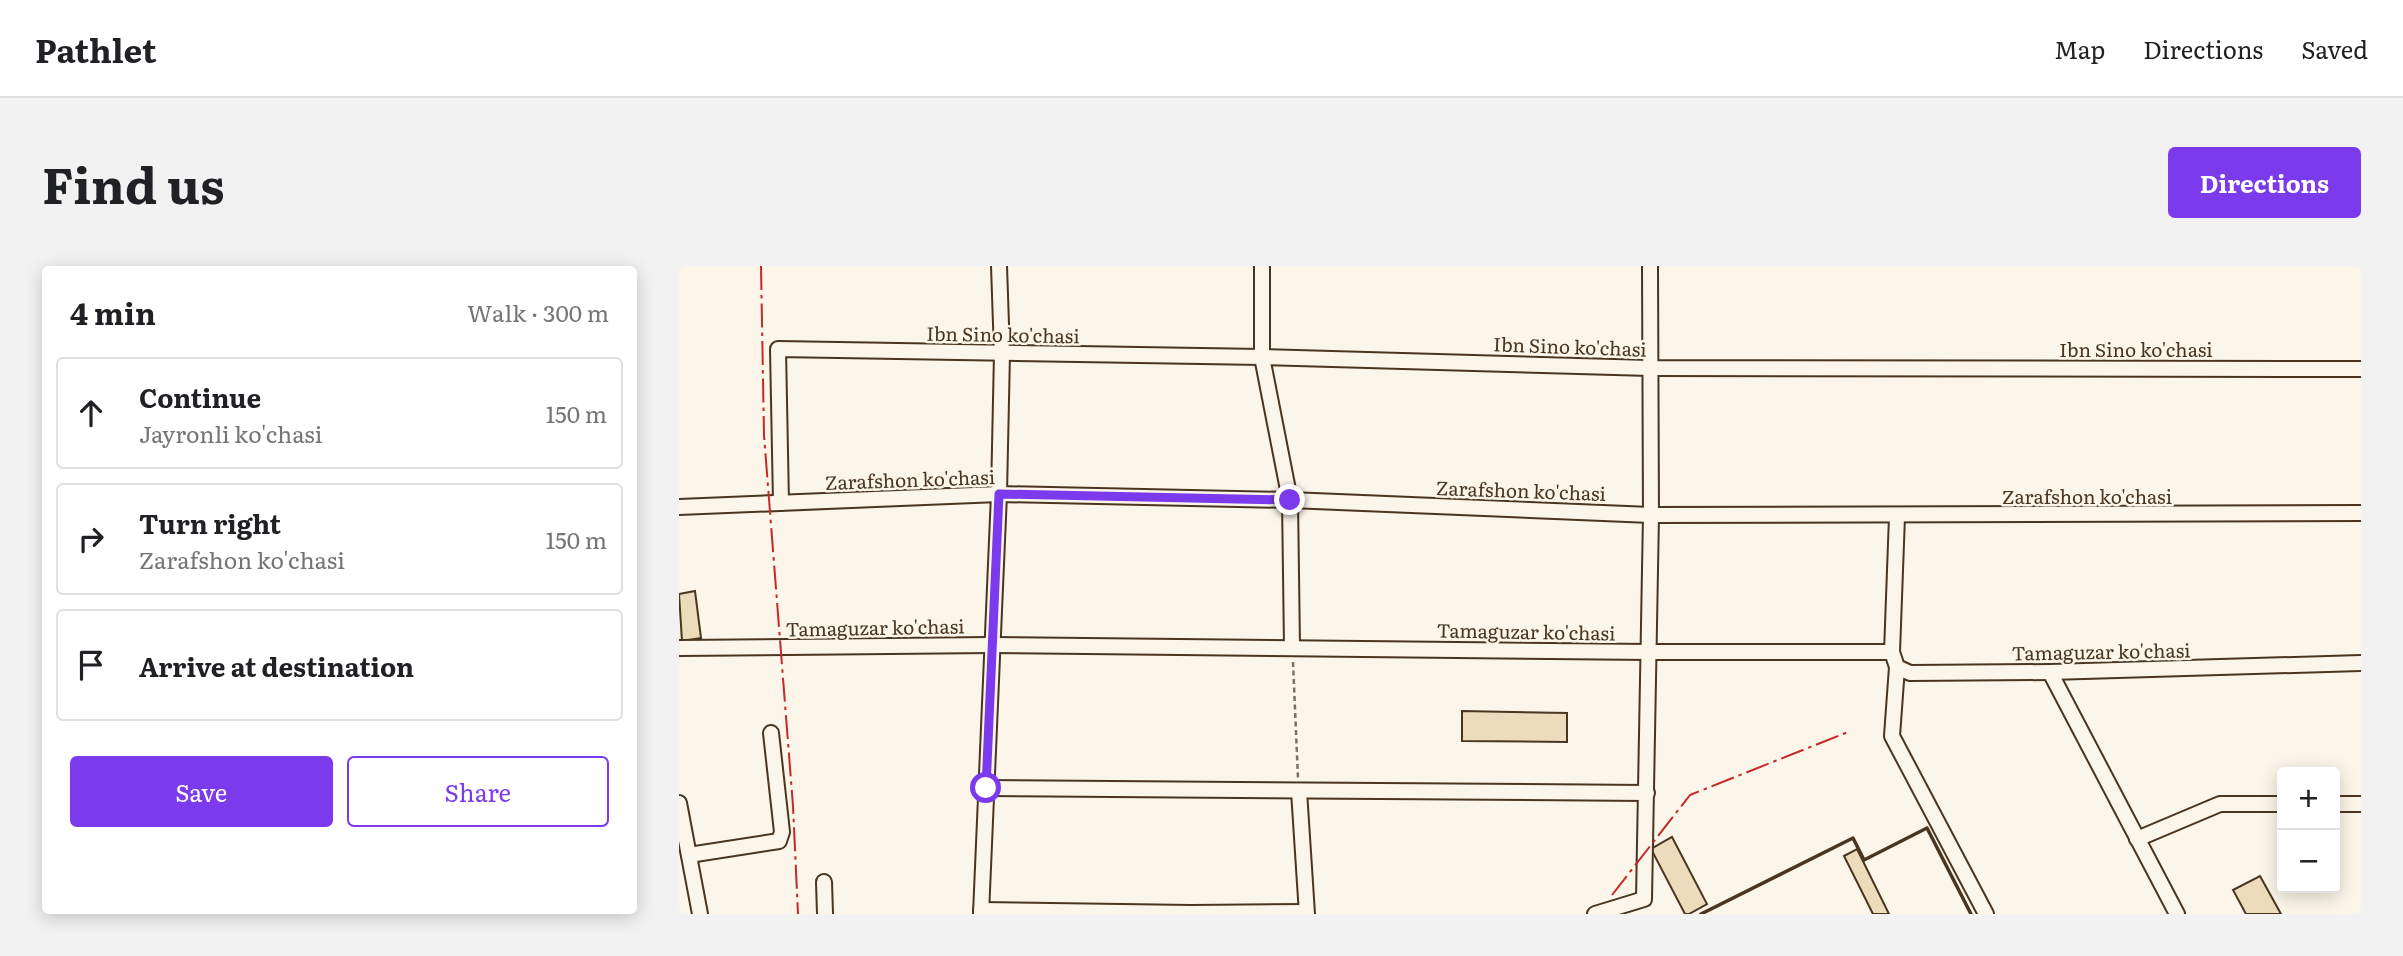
<!DOCTYPE html>
<html lang="en">
<head>
<meta charset="utf-8">
<style>
	:root { --surface:#fff; --page:#f2f2f2; --text:#202124; --muted:#757577; --line:#e0e0e0; --accent:#7c3aed }
	body { margin:0; font-family:Literata,serif; background:var(--page); color:var(--text) }
	.controls { position:absolute; right:21px; bottom:21px; display:grid; overflow:hidden; border-radius:7px; box-shadow:0 4px 18px #0003 }
	.controls button { width:63px; height:63px; display:grid; place-items:center; padding:0; border:0; border-bottom:2px solid var(--line); background:var(--surface); color:var(--text); font:35px sans-serif }
	.stop { position:absolute; width:21px; height:21px; margin:-16px; border:5px solid #7c3aed; border-radius:50%; background:#fff }
	.stop.end { background:#7c3aed; border-color:#fff; box-shadow:0 2px 7px #0008 }
	.list { margin:0; padding:0; list-style:none }
	h2 { display:flex; justify-content:space-between; align-items:center; height:91px; margin:0; padding:0 28px; font-size:30px }
	h2 small { font-size:23px; font-weight:400; color:var(--muted) }
	.list li { display:grid; grid-template-columns:46px 1fr auto; gap:21px; align-items:center; box-sizing:border-box; height:112px; margin:0 14px 14px; padding:0 14px; border:2px solid var(--line); border-radius:7px }
	.list b { display:block; font-size:26px; white-space:nowrap }
	.list p { margin:0; font-size:23px; white-space:nowrap; color:var(--muted) }
	.list em { font-size:23px; font-style:normal; color:var(--muted) }
	.actions { display:flex; gap:14px; padding:21px 28px }
	.actions a { flex:1; padding:16px 0; border:2px solid var(--accent); border-radius:7px; text-align:center; font-size:24px; color:var(--accent) }
	.actions .main { background:var(--accent); color:#fff }
	.icon { flex:none; width:38px; height:38px; fill:none; stroke:currentColor; stroke-width:2; stroke-linecap:round; stroke-linejoin:round }
	.map { position:relative; flex:none; width:1682px; height:648px; overflow:hidden; border-radius:7px }
	header { display:flex; align-items:center; gap:42px; box-sizing:border-box; height:98px; padding:0 35px; background:var(--surface); border-bottom:2px solid var(--line) }
	header strong { font-size:33px }
	nav { display:flex; gap:38px; margin-inline-start:auto; font-size:24px }
	.intro { display:flex; align-items:center; justify-content:space-between; box-sizing:border-box; height:168px; padding:0 42px }
	h1 { margin:0; font-size:49px }
	.button { padding:18px 32px; border-radius:7px; background:var(--accent); color:#fff; font-size:24px; font-weight:700 }
	main { display:flex; gap:42px; padding:0 42px }
	aside { flex:1; background:var(--surface); border-radius:7px; box-shadow:0 4px 18px #0003 }
	.map>svg:first-child { display:block }
	.building { fill:#ecdcbc; stroke:#4a3520; stroke-width:2 }
	.lines { fill:none; stroke-linecap:round; stroke-linejoin:round }
	.minor-casing { stroke:#4a3520; stroke-width:18 }
	.path { stroke:#7f6f5c; stroke-width:2.5; stroke-dasharray:5 3.5; stroke-linecap:butt }
	.minor { stroke:#fbf6e9; stroke-width:14 }
	.wall { stroke:#4a3520; stroke-width:3.5 }
	.power { stroke:#c62828; stroke-width:2; stroke-dasharray:24 5 3.5 5; stroke-linecap:butt }
	.route { stroke:#7c3aed; stroke-width:9 }
	.labels { text-anchor:middle; dominant-baseline:central; stroke-width:5; stroke-linejoin:round; paint-order:stroke }
	.street-label { font-size:19px; fill:#4a3520; stroke:#fbf6e9 }
</style>
</head>
<body>
<header>
<strong>Pathlet</strong>
<nav><a>Map</a><a>Directions</a><a>Saved</a></nav>
</header>
<div class="intro"><h1>Find us</h1><a class="button">Directions</a></div>
<main>
<aside>
<h2>4 min<small>Walk · 300 m</small></h2>
<ul class="list">
<li><svg class="icon" aria-label="ahead" viewBox="0 0 24 24"><path d="M12 20V5M6 11l6-6 6 6"/></svg><div><b>Continue</b><p>Jayronli ko'chasi</p></div><em>150 m</em></li>
<li><svg class="icon" aria-label="right" viewBox="0 0 24 24"><path d="M7 20v-9h11M14 6l5 5-5 5"/></svg><div><b>Turn right</b><p>Zarafshon ko'chasi</p></div><em>150 m</em></li>
<li><svg class="icon" aria-label="arrive" viewBox="0 0 24 24"><path d="M6 21V4h12l-3 4 3 4H6"/></svg><div><b>Arrive at destination</b></div></li>
</ul>
<div class="actions"><a class="main">Save</a><a>Share</a></div>
</aside>
<div class="map">
<svg width="1682" height="648" viewBox="0 0 1682 648">
	<rect width="100%" height="100%" fill="#fbf6e9"/>
	<!-- building -->
	<g class="building">
		<path d="M16,325L22,372L3,375L0,328Z"/>
		<path d="M783,445L888,447V476L783,475Z"/>
		<path d="M993,571L1028,638L1010,648H1006L972,583Z"/>
		<path d="M1178,583L1210,648H1194L1165,590Z"/>
		<path d="M1581,610L1602,648H1567L1554,624Z"/>
	</g>
	<g class="lines">
		<defs>
			<g id="minor">
				<path d="M583,0V91L611,234L613,381"/>
				<path d="M102,237L99,83L583,91L971,102L1682,103"/>
				<path d="M0,241L320,228L611,234L972,249L1682,247"/>
				<path d="M0,382L312,379L970,386H1213L1218,401L1231,407L1371,406L1682,397"/>
				<path d="M1213,386L1218,250"/>
				<path d="M1218,401L1213,470L1307,648"/>
				<path d="M1371,406L1498,648"/>
				<path d="M307,522L968,527"/>
				<path d="M620,525L628,648"/>
				<path d="M0,537L21,648"/>
				<path d="M1656,538H1682"/>
				<path d="M1458,573L1541,538H1603"/>
				<path d="M10,589L100,575L103,566L92,467"/>
				<path d="M145,616L146,648"/>
				<path d="M302,644L512,647L627,646"/>
				<path d="M302,648L320,228L323,87L320,0"/>
				<path d="M916,648L965,633L972,249L971,0"/>
			</g>
		</defs>
		<!-- minor casing -->
		<use href="#minor" class="minor-casing"/>
		<!-- path -->
		<path class="path" d="M614,396L619,512"/>
		<!-- minor -->
		<use href="#minor" class="minor"/>
		<!-- wall -->
		<path class="wall" d="M1022,648L1174,572L1185,594L1248,562L1292,648"/>
		<!-- power -->
		<g class="power">
			<path d="M82,0L85,169L114,540L119,648"/>
			<path d="M933,629L1011,529L1169,466"/>
		</g>
	</g>
	<g class="lines">
		<!-- route -->
		<path class="route" d="M307,522L320,228L611,234"/>
	</g>
	<g class="labels">
		<!-- street labels -->
		<g class="street-label">
			<text transform="translate(324 68) rotate(1)">Ibn Sino ko'chasi</text>
			<text transform="translate(891 80) rotate(2)">Ibn Sino ko'chasi</text>
			<text x="1457" y="83">Ibn Sino ko'chasi</text>
			<text transform="translate(231 213) rotate(-2)">Zarafshon ko'chasi</text>
			<text transform="translate(842 224) rotate(2)">Zarafshon ko'chasi</text>
			<text x="1408" y="230">Zarafshon ko'chasi</text>
			<text transform="translate(196 361) rotate(-1)">Tamaguzar ko'chasi</text>
			<text transform="translate(847 365) rotate(1)">Tamaguzar ko'chasi</text>
			<text transform="translate(1422 385) rotate(-1)">Tamaguzar ko'chasi</text>
		</g>
	</g>
</svg>
<div class="controls">
<button>+</button>
<button>−</button>
</div>
<div class="stop" style="left:307px;top:522px"></div>
<div class="stop end" style="left:611px;top:234px"></div>
</div>
</main>
</body>
</html>
